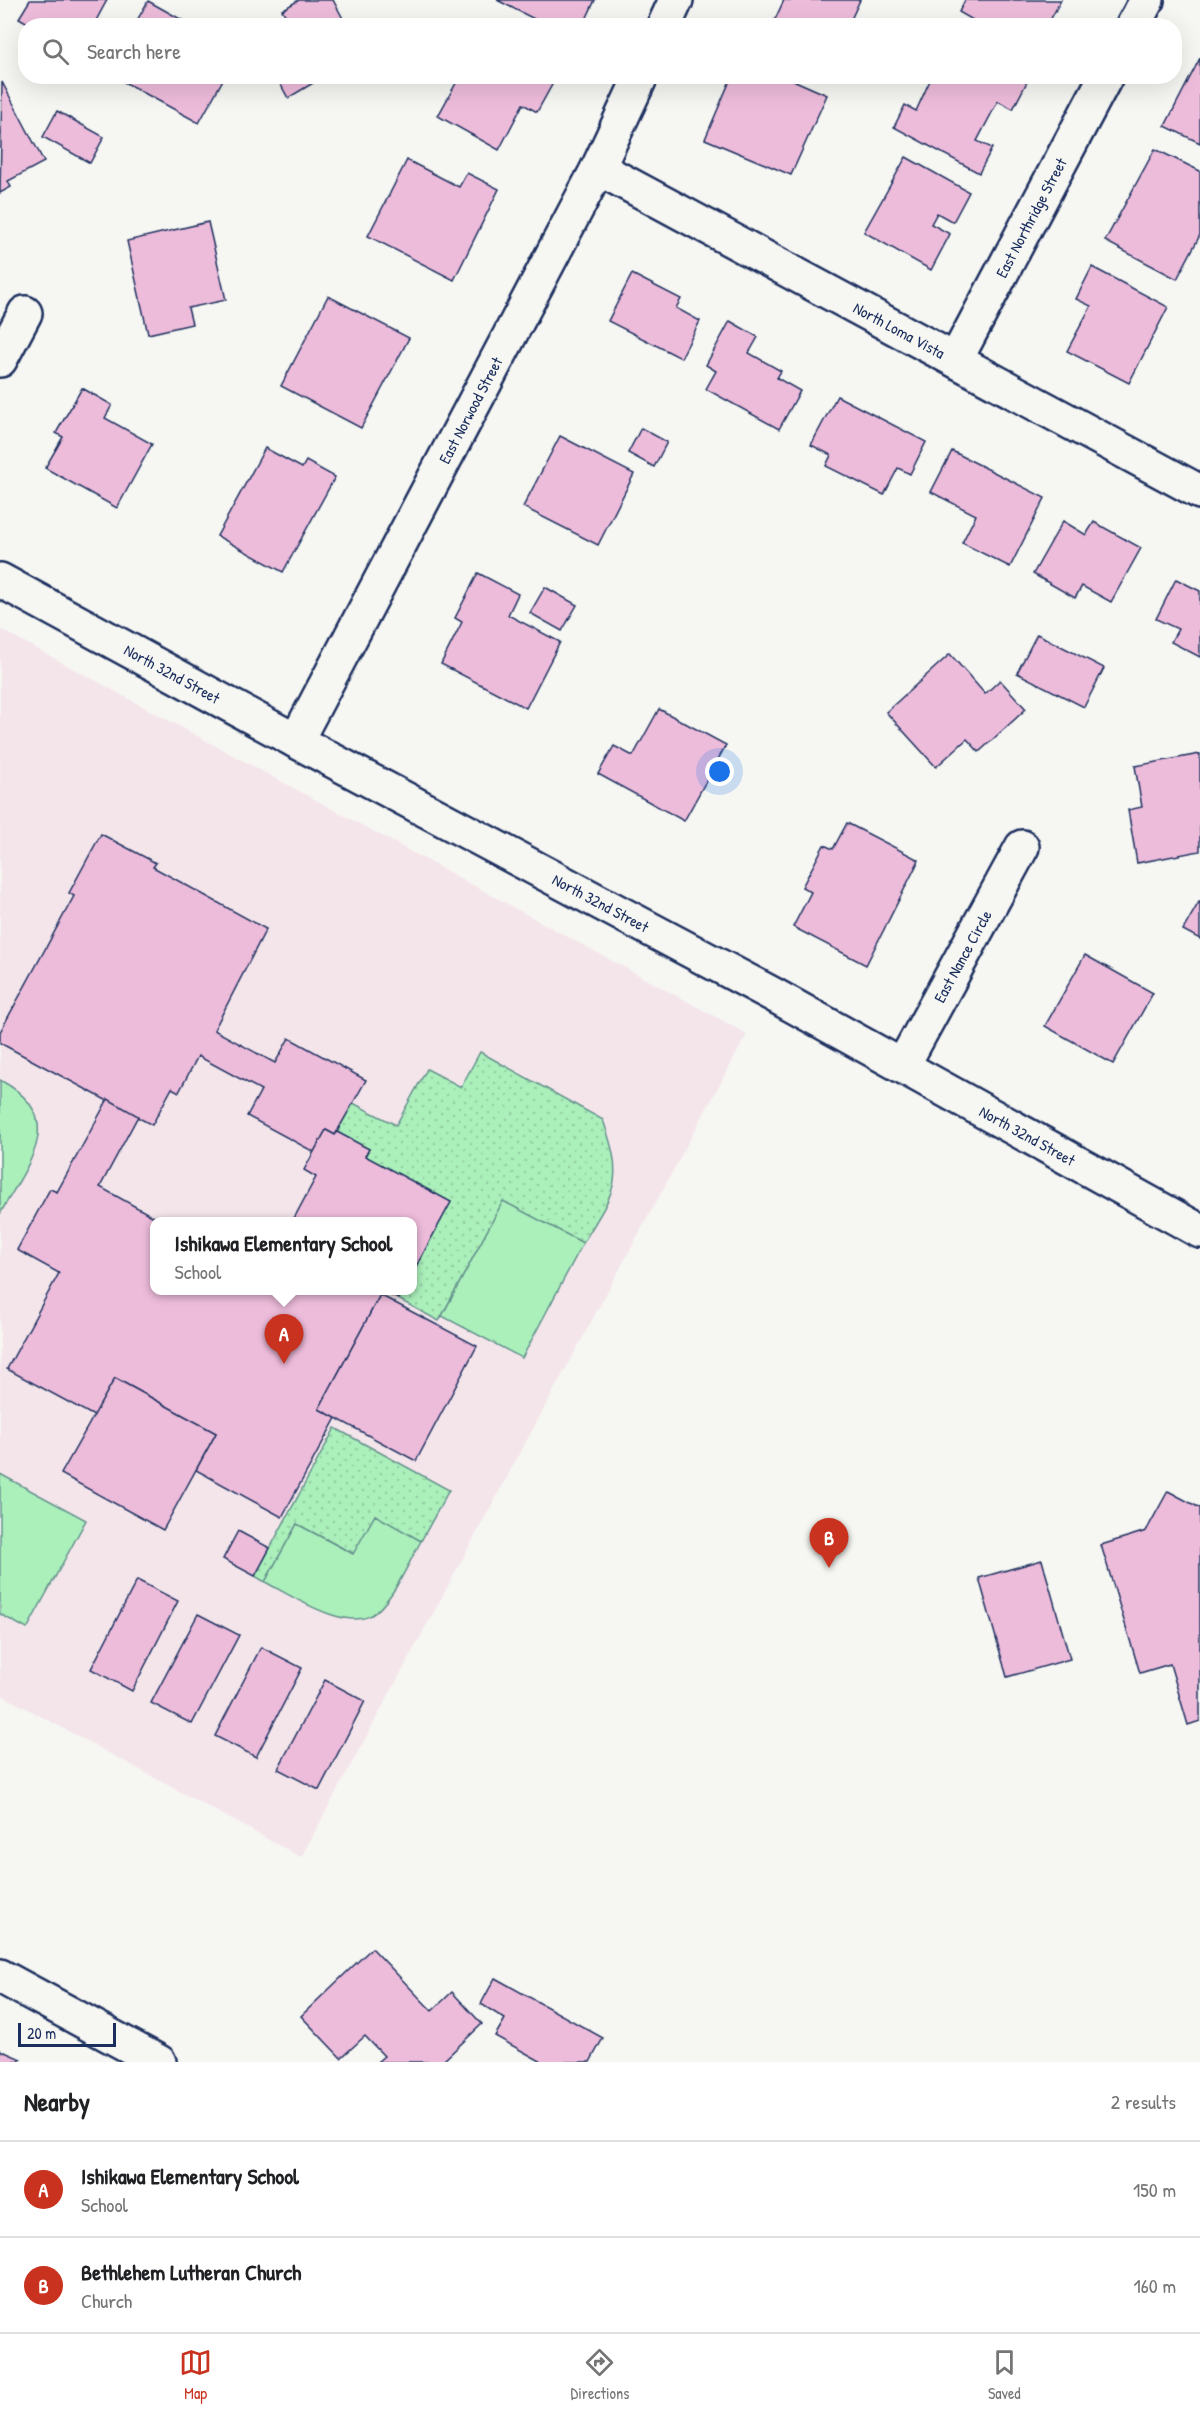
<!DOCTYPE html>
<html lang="en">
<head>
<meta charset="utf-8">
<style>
	:root { --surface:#fff; --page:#f2f2f2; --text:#202124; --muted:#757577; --line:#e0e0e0; --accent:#c8321e }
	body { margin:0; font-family:"Patrick Hand",sans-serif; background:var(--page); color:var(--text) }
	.scale { position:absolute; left:18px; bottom:15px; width:98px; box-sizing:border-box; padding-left:6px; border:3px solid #1b2f5e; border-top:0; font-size:16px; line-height:21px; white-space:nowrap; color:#1b2f5e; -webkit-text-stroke:4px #f6f6f2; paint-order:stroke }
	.you { position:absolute; left:720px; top:772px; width:21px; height:21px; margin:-15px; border:4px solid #fff; border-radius:50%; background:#1a73e8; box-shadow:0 0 0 9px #1a73e833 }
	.badge { display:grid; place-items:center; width:39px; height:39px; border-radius:50%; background:var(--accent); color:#fff; font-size:20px; font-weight:700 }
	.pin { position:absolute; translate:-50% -50px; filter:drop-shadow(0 2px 3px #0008) }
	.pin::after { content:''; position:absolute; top:32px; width:21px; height:18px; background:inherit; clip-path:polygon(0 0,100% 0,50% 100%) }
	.popup { position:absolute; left:150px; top:1217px; width:267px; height:78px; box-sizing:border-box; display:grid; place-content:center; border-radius:12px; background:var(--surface); filter:drop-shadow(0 2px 4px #0005); font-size:20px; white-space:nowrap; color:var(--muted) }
	.popup b { font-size:22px; color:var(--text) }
	.popup::after { content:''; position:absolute; left:50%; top:100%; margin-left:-12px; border:12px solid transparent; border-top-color:var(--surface) }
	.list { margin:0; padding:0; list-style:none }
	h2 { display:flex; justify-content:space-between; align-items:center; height:78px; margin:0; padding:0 24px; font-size:26px }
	h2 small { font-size:20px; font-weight:400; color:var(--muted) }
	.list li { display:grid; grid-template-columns:39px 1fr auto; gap:18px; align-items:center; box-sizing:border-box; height:96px; padding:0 24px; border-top:2px solid var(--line) }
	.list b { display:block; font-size:22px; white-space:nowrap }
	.list p { margin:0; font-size:20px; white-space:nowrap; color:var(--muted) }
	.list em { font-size:20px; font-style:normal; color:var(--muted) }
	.icon { flex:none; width:33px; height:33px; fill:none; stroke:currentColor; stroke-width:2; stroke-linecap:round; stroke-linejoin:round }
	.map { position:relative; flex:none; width:1200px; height:2062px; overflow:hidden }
	.search { position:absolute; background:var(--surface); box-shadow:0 6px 24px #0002; left:18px; right:18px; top:18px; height:66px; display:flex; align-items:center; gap:15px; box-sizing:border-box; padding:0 21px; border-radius:24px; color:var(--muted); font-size:22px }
	.sheet { height:270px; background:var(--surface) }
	nav { display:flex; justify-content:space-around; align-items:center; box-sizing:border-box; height:84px; border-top:2px solid var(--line); background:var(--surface); font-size:16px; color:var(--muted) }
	nav a { display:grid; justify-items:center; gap:3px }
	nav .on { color:var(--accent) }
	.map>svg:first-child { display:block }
	.built { fill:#f4e5eb; fill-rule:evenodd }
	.grass { fill:url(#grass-dots); stroke:#63908c; stroke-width:1.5 }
	.park { fill:#abf0bb; stroke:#63908c; stroke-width:1.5 }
	.building { fill:#eebcdb; stroke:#1b2f5e; stroke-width:1.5 }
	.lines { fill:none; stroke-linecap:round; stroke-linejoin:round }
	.minor-casing { stroke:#1b2f5e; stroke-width:38 }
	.minor { stroke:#f6f6f2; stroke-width:33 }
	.labels { text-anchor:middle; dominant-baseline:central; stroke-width:4.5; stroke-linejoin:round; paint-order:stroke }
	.street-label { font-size:16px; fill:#1b2f5e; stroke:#f6f6f2 }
</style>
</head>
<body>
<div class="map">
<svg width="1200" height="2062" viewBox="0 0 1200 2062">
	<defs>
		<pattern id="grass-dots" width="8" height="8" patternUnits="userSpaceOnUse" patternTransform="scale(1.5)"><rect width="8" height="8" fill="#abf0bb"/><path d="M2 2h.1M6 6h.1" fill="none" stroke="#93cea3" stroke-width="1.8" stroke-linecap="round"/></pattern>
	</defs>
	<rect width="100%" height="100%" fill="#f6f6f2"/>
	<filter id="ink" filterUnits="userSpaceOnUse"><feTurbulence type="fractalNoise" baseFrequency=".0167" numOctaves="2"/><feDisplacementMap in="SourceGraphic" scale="12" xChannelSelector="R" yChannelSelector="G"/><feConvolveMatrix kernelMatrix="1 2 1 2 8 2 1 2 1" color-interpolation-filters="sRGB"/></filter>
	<g filter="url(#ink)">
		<!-- built -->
		<path class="built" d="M0,629L747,1034L301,1857L0,1694ZM155,1222H413V1290H155Z"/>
		<!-- grass -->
		<g class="grass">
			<path d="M480,1052L603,1120C625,1182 615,1190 583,1243L503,1202L439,1321L398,1299L403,1291L413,1290V1272L451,1202L365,1156L369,1149L337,1132L353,1103L396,1125L427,1069L461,1087Z"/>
			<path d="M335,1428L449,1490L421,1541L375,1516L354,1554L297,1524L265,1582L255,1576Z"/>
		</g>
		<!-- park -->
		<g class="park">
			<path d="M0,1080C71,1118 27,1164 0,1214Z"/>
			<path d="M503,1201L583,1243L522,1358L442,1316Z"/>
			<path d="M0,1474L86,1520L27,1629L0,1614Z"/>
			<path d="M375,1515L421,1541C408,1564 396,1594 376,1612C349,1635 291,1595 265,1582L297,1524L353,1554Z"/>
		</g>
		<!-- building -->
		<g class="building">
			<path d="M30,0H107L93,26H33L19,18Z"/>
			<path d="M299,0H333L347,26H270L286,16L282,10Z"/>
			<path d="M497,0H595L583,26H548Z"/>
			<path d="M784,0H860L848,26H772Z"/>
			<path d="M965,0H1061L1047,26H983L959,12Z"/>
			<path d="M148,1L193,26H134Z"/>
			<path d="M1200,58V143L1165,126Z"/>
			<path d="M113,76H225L199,123Z"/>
			<path d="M276,76H325L288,98Z"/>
			<path d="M460,76H542L553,83L537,112L523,104L499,150L438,116Z"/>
			<path d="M732,76H784L827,95L791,175L705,139Z"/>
			<path d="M932,76L1029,78L1013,109L998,101L977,141L992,148L979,173L894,127L905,105L916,111Z"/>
			<path d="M2,82L44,162L8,181L11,187L0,193Z"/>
			<path d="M57,111L104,137L90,163L43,137Z"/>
			<path d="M1155,149L1200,171V235L1177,279L1105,241Z"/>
			<path d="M906,157L969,192L953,222L937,213L931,224L950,234L931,270L864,232Z"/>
			<path d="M407,160L459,187L467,173L499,189L454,280L368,236Z"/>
			<path d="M208,222L226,300L188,308L192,324L148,334L127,241Z"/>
			<path d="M1092,267L1168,307L1129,383L1067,351L1091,306L1076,299Z"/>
			<path d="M632,274L681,299L676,308L700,321L681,358L608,321Z"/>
			<path d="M328,296L409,338L361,428L281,386Z"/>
			<path d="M730,321L758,337L749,353L781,371L777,378L800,391L779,429L706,389L716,371L706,365Z"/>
			<path d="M82,388L112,405L105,418L152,444L117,508L45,468L63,437L56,433Z"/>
			<path d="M837,396L926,442L910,474L898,468L884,495L826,466L831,455L811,445Z"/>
			<path d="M641,428L667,442L654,467L628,453Z"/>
			<path d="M560,436L634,474L598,545L523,507Z"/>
			<path d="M265,448L302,468L306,461L335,477L283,572L217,536Z"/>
			<path d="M952,451L1045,498L1010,567L962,543L976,515L931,492Z"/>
			<path d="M1063,521L1086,535L1094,522L1141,548L1111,602L1082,586L1075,598L1033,574Z"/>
			<path d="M478,573L518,594L508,615L560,642L526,708L441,664L462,622L455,618Z"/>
			<path d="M1176,579L1200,591V657L1171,642L1178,629L1156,619Z"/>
			<path d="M545,587L577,605L562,631L530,613Z"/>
			<path d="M1037,634L1104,668L1084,707L1017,673Z"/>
			<path d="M950,654L985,694L1000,680L1026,709L979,752L967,739L936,767L886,712Z"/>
			<path d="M659,709L726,745L684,821L598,774L614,746L633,756Z"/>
			<path d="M1200,754V851L1137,863L1128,810L1142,807L1135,766Z"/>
			<path d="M847,823L919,860L866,965L793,927L811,892L802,887L824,845L833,849Z"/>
			<path d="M101,834L156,863L153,867L266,929L214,1030L275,1063L289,1038L366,1080L335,1135L326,1130L314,1152L247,1116L261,1090L198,1056L179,1092L172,1088L152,1125L0,1043V1032L74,896L69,893Z"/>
			<path d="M1199,902H1200V939L1183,930Z"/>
			<path d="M1085,955L1153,993L1113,1064L1045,1026Z"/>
			<path d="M108,1099L138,1116L100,1187L163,1222H155V1290H403L398,1299L382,1291L380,1295L319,1409L336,1418L282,1517L196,1470L216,1433L115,1378L94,1416L7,1369L59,1273L17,1250L50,1189L57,1192Z"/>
			<path d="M326,1130L335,1135L337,1132L369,1149L365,1156L451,1202L413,1272V1222H292L316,1177L304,1170Z"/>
			<path d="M380,1295L477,1346L416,1461L319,1409Z"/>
			<path d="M115,1378L216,1433L163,1530L61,1474Z"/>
			<path d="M1168,1491L1200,1508V1721L1188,1725L1170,1664L1140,1673L1101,1545L1146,1531Z"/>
			<path d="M238,1531L270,1548L255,1576L223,1559Z"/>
			<path d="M1042,1560L1070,1659L1007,1677L979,1578Z"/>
			<path d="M137,1580L178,1601L132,1691L91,1669Z"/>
			<path d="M198,1614L239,1635L192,1724L151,1703Z"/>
			<path d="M261,1647L302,1668L256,1757L215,1736Z"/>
			<path d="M325,1680L365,1701L319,1790L278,1769Z"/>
			<path d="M372,1948L432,2011L452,1992L482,2024L442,2062H377L384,2056L365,2036L341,2058L301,2016Z"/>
			<path d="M495,1978L603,2038L590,2062H542L495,2036L505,2019L481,2004Z"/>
			<path d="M0,2050L21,2059L19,2062H0Z"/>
		</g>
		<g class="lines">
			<defs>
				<g id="minor">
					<path d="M664,26L676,0"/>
					<path d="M1133,26L1147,0"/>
					<path id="s1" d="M598,168L1200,492"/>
					<path id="s2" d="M956,359L1106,76"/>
					<path d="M0,360L25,313"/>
					<path id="s3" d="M0,580L296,741L772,994L1200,1231"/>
					<path id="s4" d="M296,741L598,168L641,76"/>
					<path id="s5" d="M903,1065L1022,847"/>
					<path d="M0,1976L159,2062"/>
				</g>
			</defs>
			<!-- minor casing -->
			<use href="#minor" class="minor-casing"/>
			<!-- minor -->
			<use href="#minor" class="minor"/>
		</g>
	</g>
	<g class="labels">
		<!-- street labels -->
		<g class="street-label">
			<text stroke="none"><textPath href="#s2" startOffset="160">East Northridge Street</textPath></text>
			<text stroke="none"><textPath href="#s1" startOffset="342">North Loma Vista</textPath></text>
			<text stroke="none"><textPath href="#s4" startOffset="374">East Norwood Street</textPath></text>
			<text stroke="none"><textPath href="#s3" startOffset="196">North 32nd Street</textPath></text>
			<text stroke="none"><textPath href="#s3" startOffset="682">North 32nd Street</textPath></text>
			<text stroke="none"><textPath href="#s5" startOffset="124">East Nance Circle</textPath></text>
			<text stroke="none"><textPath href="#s3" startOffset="1168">North 32nd Street</textPath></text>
		</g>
	</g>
</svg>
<div class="scale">20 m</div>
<div class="you"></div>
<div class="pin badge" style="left:284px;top:1364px">A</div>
<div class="popup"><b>Ishikawa Elementary School</b>School</div>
<div class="pin badge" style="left:829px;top:1568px">B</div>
<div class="search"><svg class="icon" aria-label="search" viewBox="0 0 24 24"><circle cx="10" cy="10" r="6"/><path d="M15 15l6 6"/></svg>Search here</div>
</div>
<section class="sheet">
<h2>Nearby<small>2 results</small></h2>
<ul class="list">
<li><span class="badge">A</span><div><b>Ishikawa Elementary School</b><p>School</p></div><em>150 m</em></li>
<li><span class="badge">B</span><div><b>Bethlehem Lutheran Church</b><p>Church</p></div><em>160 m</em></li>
</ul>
</section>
<nav>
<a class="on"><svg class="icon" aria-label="map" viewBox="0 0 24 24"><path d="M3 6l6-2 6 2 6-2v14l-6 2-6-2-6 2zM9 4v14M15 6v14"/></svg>Map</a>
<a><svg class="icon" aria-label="directions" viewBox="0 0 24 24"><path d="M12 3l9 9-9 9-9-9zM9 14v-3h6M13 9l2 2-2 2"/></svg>Directions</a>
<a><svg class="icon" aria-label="saved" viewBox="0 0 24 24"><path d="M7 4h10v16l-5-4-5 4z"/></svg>Saved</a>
</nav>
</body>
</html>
